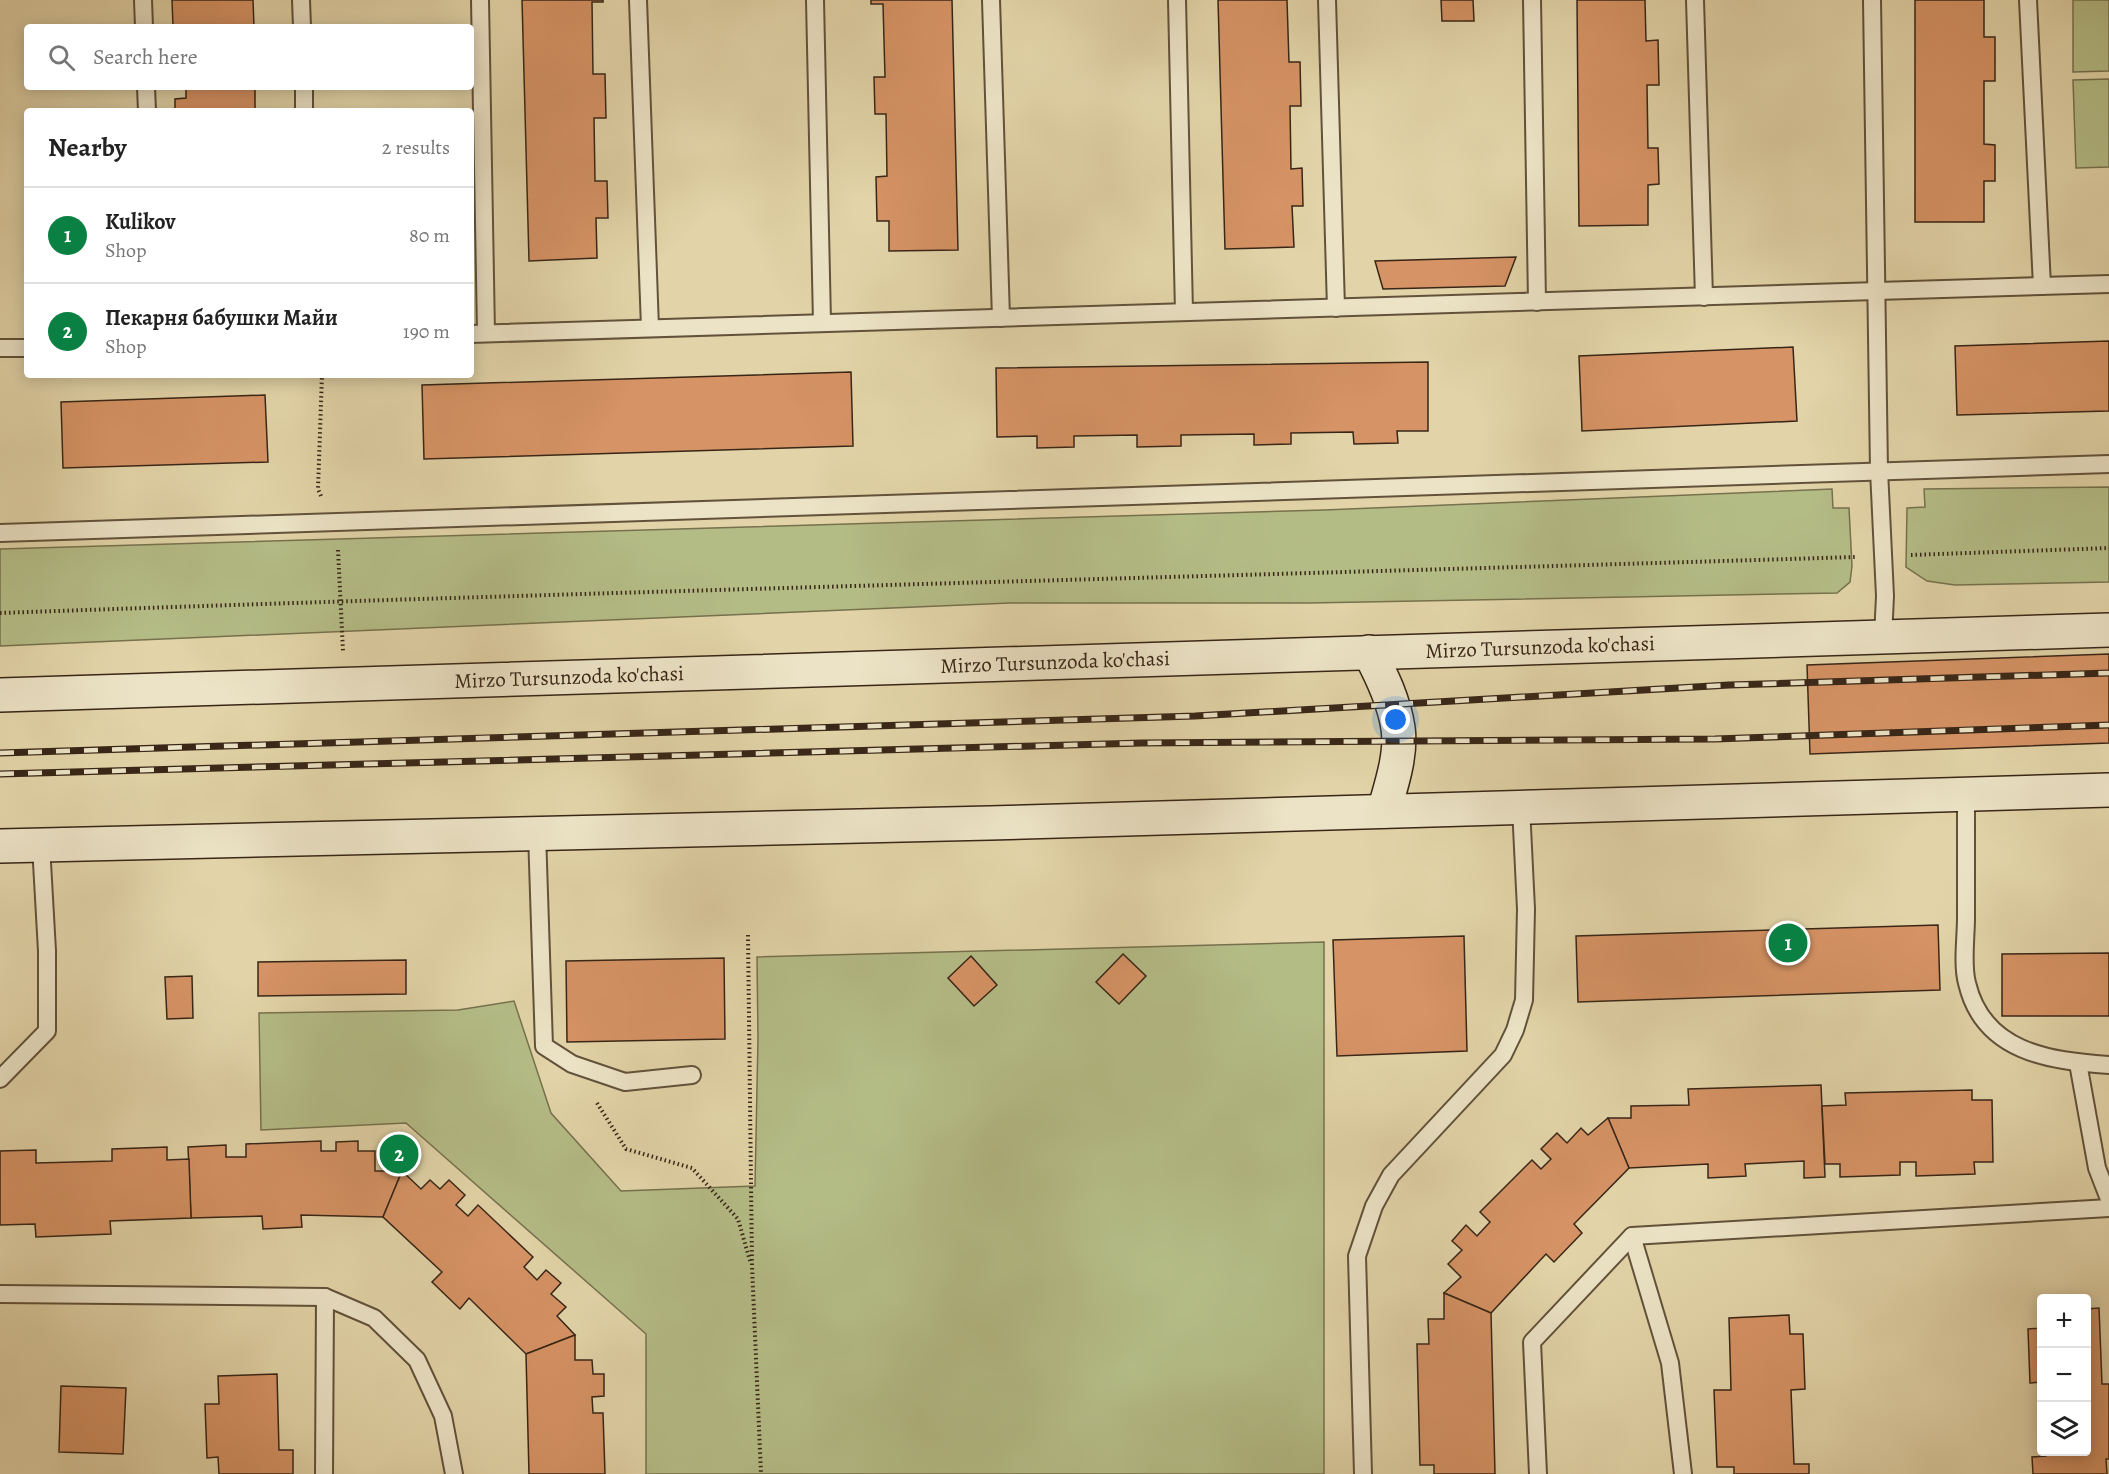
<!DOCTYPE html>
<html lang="en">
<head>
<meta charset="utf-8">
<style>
	:root { --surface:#fff; --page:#f6f6f6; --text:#222; --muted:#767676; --line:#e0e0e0; --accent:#0b8043 }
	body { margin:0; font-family:Alegreya,serif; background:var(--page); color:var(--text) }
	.controls { position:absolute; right:18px; bottom:18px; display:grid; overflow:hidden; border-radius:6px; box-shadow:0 3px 15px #0003 }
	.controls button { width:54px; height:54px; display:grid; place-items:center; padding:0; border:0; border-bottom:2px solid var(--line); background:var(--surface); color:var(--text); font:30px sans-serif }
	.you { position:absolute; left:1396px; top:720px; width:21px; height:21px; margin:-15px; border:4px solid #fff; border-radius:50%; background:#1a73e8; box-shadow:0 0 0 9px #1a73e833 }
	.badge { display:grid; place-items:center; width:39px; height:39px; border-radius:50%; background:var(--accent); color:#fff; font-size:20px; font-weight:700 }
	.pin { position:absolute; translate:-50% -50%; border:3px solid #fff; box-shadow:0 2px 6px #0006 }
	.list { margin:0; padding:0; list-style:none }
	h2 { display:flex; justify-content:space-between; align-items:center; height:78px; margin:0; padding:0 24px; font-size:26px }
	h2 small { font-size:20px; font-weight:400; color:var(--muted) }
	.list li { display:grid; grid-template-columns:39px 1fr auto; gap:18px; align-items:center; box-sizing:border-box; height:96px; padding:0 24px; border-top:2px solid var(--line) }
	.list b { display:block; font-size:22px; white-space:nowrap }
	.list p { margin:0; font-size:20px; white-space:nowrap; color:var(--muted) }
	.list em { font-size:20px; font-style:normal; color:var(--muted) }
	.icon { flex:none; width:33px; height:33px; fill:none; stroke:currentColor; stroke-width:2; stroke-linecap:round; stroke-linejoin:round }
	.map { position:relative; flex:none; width:2109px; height:1474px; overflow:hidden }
	.search { position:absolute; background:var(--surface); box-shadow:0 3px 15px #0003; left:24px; top:24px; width:450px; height:66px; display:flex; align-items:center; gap:15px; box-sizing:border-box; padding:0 21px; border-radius:6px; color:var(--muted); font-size:22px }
	.panel { position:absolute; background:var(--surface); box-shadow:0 3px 15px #0003; left:24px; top:108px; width:450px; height:270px; border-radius:6px }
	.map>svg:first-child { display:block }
	.green { fill:#b4bc86; stroke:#76714e; stroke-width:1.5 }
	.building { fill:#d69365; stroke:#382617; stroke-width:1.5 }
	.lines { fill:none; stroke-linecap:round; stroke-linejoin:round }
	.lane-casing { stroke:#62523b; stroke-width:20 }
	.secondary-casing { stroke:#382617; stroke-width:36 }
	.path { stroke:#382617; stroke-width:4; stroke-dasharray:1.5 3; stroke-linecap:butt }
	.lane { stroke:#ece3c6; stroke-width:16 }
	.secondary { stroke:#ece3c6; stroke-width:33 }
	.rail-casing { stroke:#382617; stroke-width:7 }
	.rail { stroke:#ece3c6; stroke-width:4.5; stroke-dasharray:14; stroke-linecap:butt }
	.labels { text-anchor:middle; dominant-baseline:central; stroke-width:5; stroke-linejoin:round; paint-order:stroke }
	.street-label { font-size:21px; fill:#382617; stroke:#ece3c6 }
</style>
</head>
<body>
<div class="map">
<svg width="2109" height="1474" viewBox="0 0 2109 1474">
	<rect width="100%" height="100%" fill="#e2d4a8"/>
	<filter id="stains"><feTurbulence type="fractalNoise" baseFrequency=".00333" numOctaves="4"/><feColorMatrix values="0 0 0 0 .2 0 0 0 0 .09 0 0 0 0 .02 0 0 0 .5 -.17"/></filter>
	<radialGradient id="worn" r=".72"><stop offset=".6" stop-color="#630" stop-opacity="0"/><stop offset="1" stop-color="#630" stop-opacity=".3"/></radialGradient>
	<!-- green -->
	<g class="green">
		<path d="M2073,0H2109V71L2073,72Z"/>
		<path d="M2109,79V167L2076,168L2073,80Z"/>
		<path d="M2109,487V582L1955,585L1927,581L1906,567L1907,508L1925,507L1924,489Z"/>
		<path d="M1832,489L1833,508H1849L1852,566L1850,582L1837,593L1309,603H1010L0,646V549L1324,510Z"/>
		<path d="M1324,942V1474H646V1334L406,1123L261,1130L259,1013L458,1010L514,1001L551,1113L621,1191L755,1186L758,1038L757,957Z"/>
	</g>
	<!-- building -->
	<g class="building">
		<path d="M172,0H253L254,27L173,26Z"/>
		<path d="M522,0H603V2H592L593,74H605L606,118H594L595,181H607L608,218H596L597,258L529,261Z"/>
		<path d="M871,0H952L958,250L889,251V221H877L876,177L887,176L886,114H875L874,77H885L883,4H871Z"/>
		<path d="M1218,0H1287L1289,62H1300L1301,106H1290L1291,169L1302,168L1303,206H1292L1294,247L1225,249Z"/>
		<path d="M1441,0H1473L1474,21H1442Z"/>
		<path d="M1577,0H1645L1646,41L1658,40L1659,85H1647L1648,148H1658L1659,184L1648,185V225L1579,226Z"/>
		<path d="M1915,0H1984V37H1995V81H1984V144L1995,145V181H1984V222H1915Z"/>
		<path d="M186,87H255V111H175V99L186,98Z"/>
		<path d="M1516,257L1505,286L1383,289L1375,261Z"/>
		<path d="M2109,341V411L1957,415L1955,346Z"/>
		<path d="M1793,347L1797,421L1582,431L1579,356Z"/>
		<path d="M1428,362V431H1397L1398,443L1354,444L1353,432L1291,433V444L1254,445V434L1181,435V446L1137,447V435L1074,436V447L1037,448V436L997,437L996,368Z"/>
		<path d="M851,372L853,446L424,459L422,385Z"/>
		<path d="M265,395L268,462L63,468L61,402Z"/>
		<path d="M2109,654V743L1810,754L1807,665Z"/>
		<path d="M1938,925L1940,990L1578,1002L1576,936Z"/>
		<path d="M1464,936L1467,1051L1337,1056L1333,940Z"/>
		<path d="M2109,953V1016H2002V954Z"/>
		<path d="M1123,954L1146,976L1119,1004L1096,982Z"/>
		<path d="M971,956L997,985L974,1006L948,978Z"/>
		<path d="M724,958L725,1039L567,1042L566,961Z"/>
		<path d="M406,960V994L258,996V962Z"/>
		<path d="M192,976L193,1018L167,1019L165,977Z"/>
		<path d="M1821,1085L1825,1177L1804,1178V1161L1745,1164L1746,1176L1708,1178V1164L1629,1168L1608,1118H1631V1106L1689,1105L1688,1089Z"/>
		<path d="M1972,1090V1100H1992L1993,1162H1974L1975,1174L1916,1176V1162H1900V1175L1840,1177V1164H1825L1822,1106L1846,1105L1845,1093Z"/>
		<path d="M1608,1118L1629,1168L1574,1224L1582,1233L1554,1262L1546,1254L1491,1313L1444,1293L1461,1277L1448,1264L1462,1250L1452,1241L1466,1225L1477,1236L1490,1222L1480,1212L1532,1160L1541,1169L1551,1159L1541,1149L1557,1133L1567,1143L1581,1128L1588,1135Z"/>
		<path d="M321,1141V1151H336V1142L358,1141V1151H375V1171H402L383,1217L301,1215L302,1227L263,1229L262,1216L191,1218L188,1147L226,1145V1157H246V1144Z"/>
		<path d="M167,1147V1160L189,1159L191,1218L110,1221L111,1234L36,1237L35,1224L0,1225V1151L36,1150V1163L112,1161V1149Z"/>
		<path d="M402,1171L421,1189L430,1180L440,1189L449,1180L465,1195L456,1205L468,1216L478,1205L533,1257L524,1267L537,1280L546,1270L561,1283L551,1294L566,1307L557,1316L575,1335L526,1354L469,1298L460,1309L432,1282L442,1272L383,1217Z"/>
		<path d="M1444,1293L1491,1313L1495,1474H1434V1465H1420L1417,1344H1429L1428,1319H1444Z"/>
		<path d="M2099,1308L2102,1384H2109V1459H2106L2107,1474H2033L2032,1457L2046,1456V1452H2086V1309Z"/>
		<path d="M1789,1315L1790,1334H1803L1805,1389L1791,1390L1794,1464H1809V1474H1734V1467H1717L1714,1390H1731L1729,1318Z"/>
		<path d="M2042,1328V1382L2030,1383L2028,1329Z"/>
		<path d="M575,1335V1360H592L593,1374H604V1396L592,1397L593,1413H603L605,1474H529L526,1354Z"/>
		<path d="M277,1374L279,1450H293V1474H219L218,1457L207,1458L205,1404H219L218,1376Z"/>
		<path d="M61,1386L126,1388L123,1454L59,1452Z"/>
	</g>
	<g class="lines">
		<defs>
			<g id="lane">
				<path d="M143,0L144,27"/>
				<path d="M301,0L302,27"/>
				<path d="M480,0L486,333"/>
				<path d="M638,0L650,328"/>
				<path d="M815,0L822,322"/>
				<path d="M991,0L1001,318"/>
				<path d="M1177,0L1184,312"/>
				<path d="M1327,0L1336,308"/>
				<path d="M1532,0L1537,302"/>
				<path d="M1695,0L1704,297"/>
				<path d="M1872,0L1879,470L1885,596L1883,637"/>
				<path d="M2028,0L2042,286"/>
				<path d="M146,87L147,111"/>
				<path d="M304,87V111"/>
				<path d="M471,334L2109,284"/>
				<path d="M0,348H27"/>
				<path d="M0,533L2109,464"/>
				<path d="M1966,794C1966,836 1966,877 1966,918C1966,937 1962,965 1967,983C1983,1052 2049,1061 2109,1065"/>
				<path d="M537,833L544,1046L572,1064L625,1082L692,1075"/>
				<path d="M2078,1063L2097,1168L2109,1199"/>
				<path d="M0,1079L47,1031V951L41,845"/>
				<path d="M1632,1236L1670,1363L1683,1474"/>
				<path d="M0,1294L325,1297L374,1318L417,1360L443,1416L454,1474"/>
				<path d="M324,1474L325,1297"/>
				<path d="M1363,1474L1357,1256L1374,1206L1391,1175L1503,1055L1515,1030L1524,1000L1526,909L1521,807"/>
				<path d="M1538,1474L1532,1342L1632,1236L2109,1208"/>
			</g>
			<g id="secondary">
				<path d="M1369,652C1382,676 1394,701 1398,728C1402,754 1391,786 1384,811"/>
				<path d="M0,695L2109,630"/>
				<path d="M0,846L990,823L2109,790"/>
			</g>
		</defs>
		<!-- lane casing -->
		<use href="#lane" class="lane-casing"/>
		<!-- secondary casing -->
		<use href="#secondary" class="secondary-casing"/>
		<!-- path -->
		<g class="path">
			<path d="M321,496L318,489L322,375"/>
			<path d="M338,550L343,651"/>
			<path d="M1911,555L2109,548"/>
			<path d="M0,613C618,591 1237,576 1855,557"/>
			<path d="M748,935L752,1266L761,1474"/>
			<path d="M597,1103L626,1149L692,1168L738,1219L750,1261"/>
		</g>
		<!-- lane -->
		<use href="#lane" class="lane"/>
		<!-- secondary -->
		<use href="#secondary" class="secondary"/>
		<defs>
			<g id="rail">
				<path d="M0,753L1195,716L1729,685L2109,673"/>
				<path d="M0,774L1142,743L1715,739L2109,725"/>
			</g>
		</defs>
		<!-- rail casing -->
		<use href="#rail" class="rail-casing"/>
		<!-- rail -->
		<use href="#rail" class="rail"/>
	</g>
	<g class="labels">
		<!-- street labels -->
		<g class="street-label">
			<text transform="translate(1540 647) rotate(-2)">Mirzo Tursunzoda ko'chasi</text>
			<text transform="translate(1055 662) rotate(-2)">Mirzo Tursunzoda ko'chasi</text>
			<text transform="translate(569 677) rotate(-2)">Mirzo Tursunzoda ko'chasi</text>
		</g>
	</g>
	<rect width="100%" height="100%" filter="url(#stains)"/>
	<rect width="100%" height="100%" fill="url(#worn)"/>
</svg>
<div class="controls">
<button>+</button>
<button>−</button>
<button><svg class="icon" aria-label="layers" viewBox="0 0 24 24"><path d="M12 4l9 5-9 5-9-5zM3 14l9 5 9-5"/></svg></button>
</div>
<div class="you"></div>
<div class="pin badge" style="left:1788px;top:943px">1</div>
<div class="pin badge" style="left:399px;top:1154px">2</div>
<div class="search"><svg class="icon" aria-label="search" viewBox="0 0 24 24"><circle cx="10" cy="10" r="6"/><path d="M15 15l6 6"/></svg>Search here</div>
<section class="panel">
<h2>Nearby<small>2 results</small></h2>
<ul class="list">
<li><span class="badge">1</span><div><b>Kulikov</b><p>Shop</p></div><em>80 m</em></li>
<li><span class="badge">2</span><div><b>Пекарня бабушки Майи</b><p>Shop</p></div><em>190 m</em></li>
</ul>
</section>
</div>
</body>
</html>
